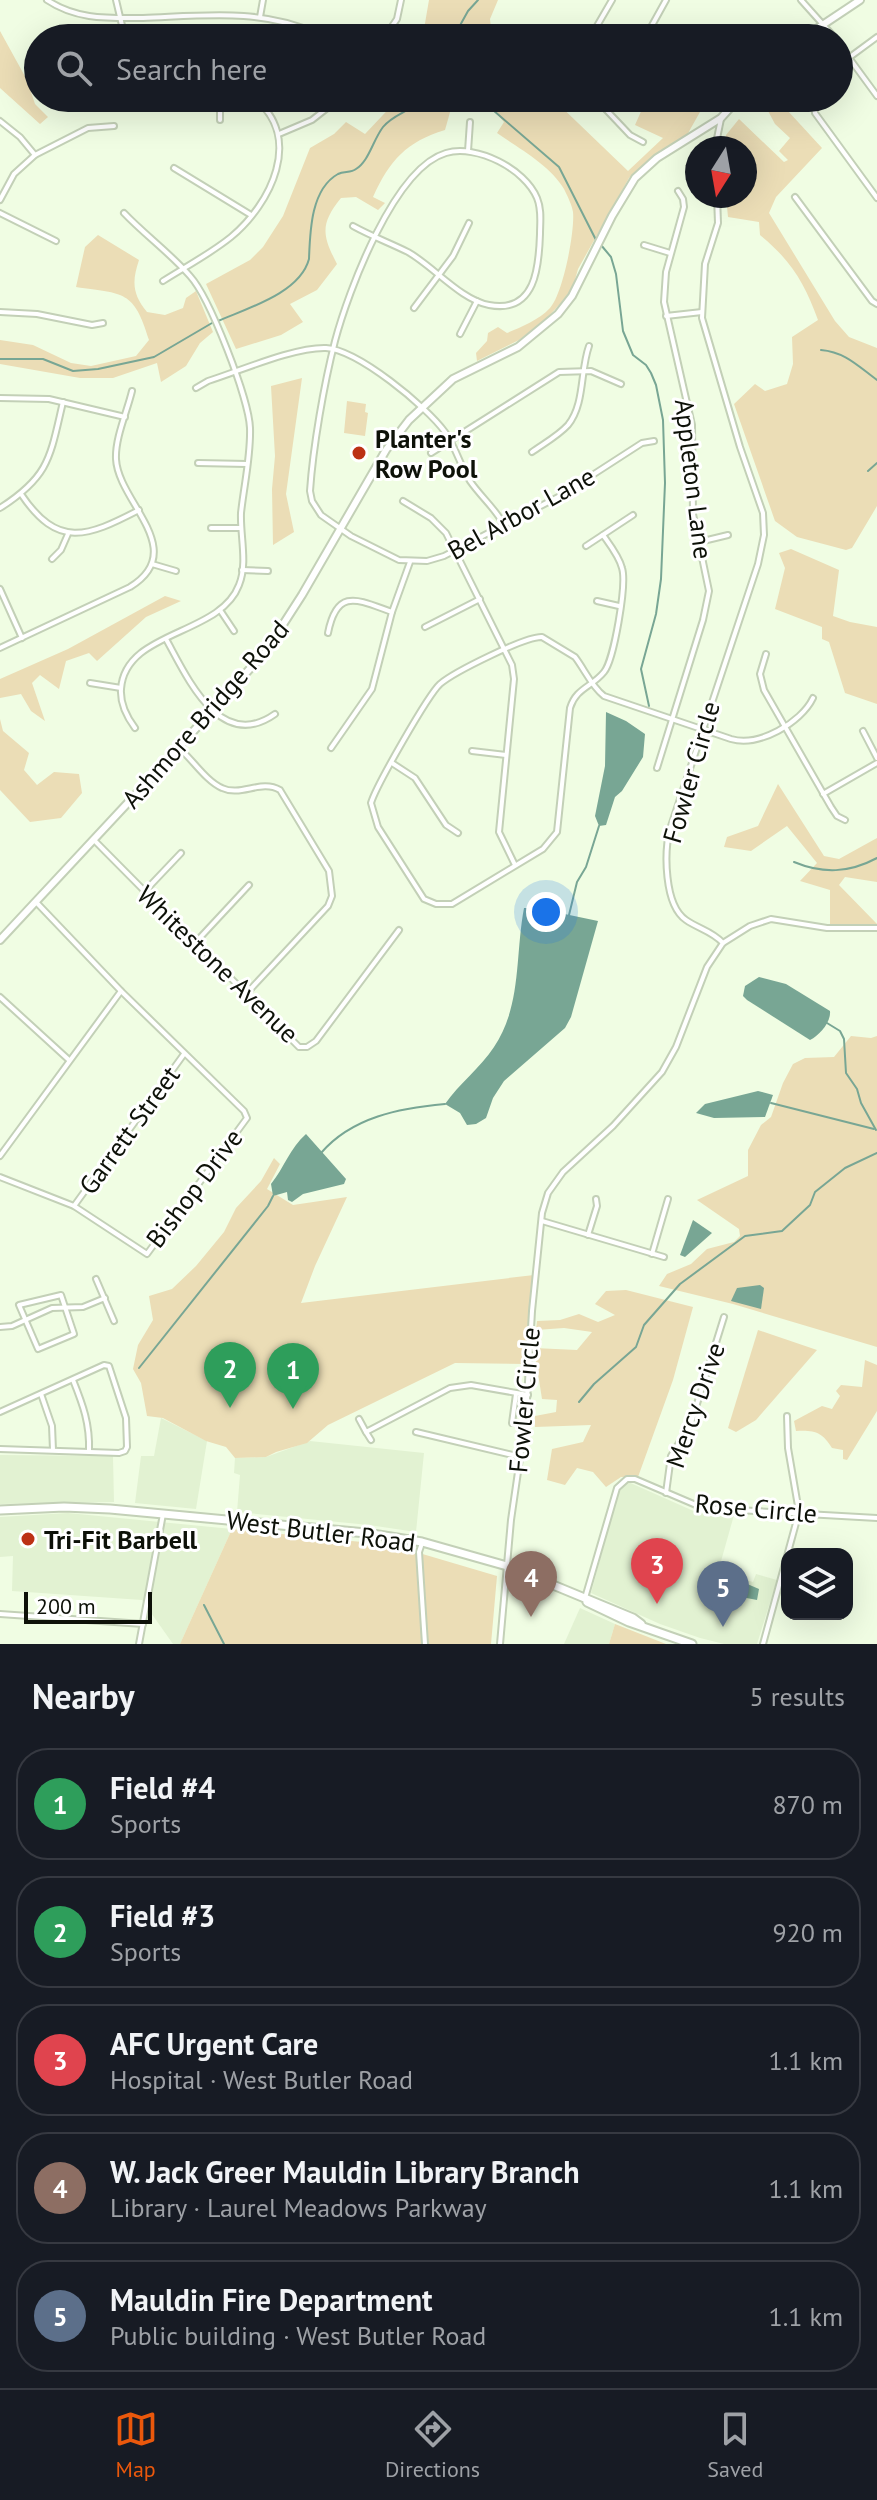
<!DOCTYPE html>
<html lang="en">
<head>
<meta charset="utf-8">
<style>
	:root { --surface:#171b24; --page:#20242c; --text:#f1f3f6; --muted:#9ea1a6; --line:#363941; --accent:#ea580c }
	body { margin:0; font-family:"PT Sans",sans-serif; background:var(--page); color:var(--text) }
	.controls { position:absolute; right:24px; bottom:24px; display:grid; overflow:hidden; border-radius:16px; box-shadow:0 8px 32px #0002 }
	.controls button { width:72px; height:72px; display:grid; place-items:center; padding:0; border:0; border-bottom:2px solid var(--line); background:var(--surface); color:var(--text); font:40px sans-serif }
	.compass { position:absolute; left:685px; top:136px; width:72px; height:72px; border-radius:50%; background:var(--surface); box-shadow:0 8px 32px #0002; rotate:191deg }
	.scale { position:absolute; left:24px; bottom:20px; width:128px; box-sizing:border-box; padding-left:8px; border:4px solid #0d1108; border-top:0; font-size:22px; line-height:28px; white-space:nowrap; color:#0d1108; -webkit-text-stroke:6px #fff; paint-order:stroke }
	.you { position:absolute; left:546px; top:912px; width:28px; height:28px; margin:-20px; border:6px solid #fff; border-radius:50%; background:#1a73e8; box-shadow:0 0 0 12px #1a73e833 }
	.badge { display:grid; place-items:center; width:52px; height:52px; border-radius:50%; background:var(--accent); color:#fff; font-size:26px; font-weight:700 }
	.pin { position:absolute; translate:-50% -66px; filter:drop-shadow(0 2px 4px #0008) }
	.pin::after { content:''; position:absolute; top:42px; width:28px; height:24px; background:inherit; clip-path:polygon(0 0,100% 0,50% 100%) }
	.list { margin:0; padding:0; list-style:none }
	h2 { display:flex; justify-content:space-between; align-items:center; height:104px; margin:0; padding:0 32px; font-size:34px }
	h2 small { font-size:26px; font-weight:400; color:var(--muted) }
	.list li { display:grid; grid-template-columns:52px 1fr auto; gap:24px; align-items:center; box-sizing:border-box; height:112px; margin:0 16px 16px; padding:0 16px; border:2px solid var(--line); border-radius:32px }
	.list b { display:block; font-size:30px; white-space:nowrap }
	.list p { margin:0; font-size:26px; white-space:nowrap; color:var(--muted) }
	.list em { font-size:26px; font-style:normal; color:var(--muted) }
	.icon { flex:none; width:44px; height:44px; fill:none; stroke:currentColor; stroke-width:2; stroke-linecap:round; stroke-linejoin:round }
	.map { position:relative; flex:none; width:877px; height:1644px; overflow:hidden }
	.search { position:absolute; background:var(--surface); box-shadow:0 8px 32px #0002; left:24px; right:24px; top:24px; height:88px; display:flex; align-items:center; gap:20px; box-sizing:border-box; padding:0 28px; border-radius:44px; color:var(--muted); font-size:30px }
	.sheet { height:744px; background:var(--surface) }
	nav { display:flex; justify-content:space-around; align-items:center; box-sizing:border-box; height:112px; border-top:2px solid var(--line); background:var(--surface); font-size:22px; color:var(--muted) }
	nav a { display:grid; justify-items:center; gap:4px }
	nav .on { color:var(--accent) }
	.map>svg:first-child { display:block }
	.built { fill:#e2f2d2 }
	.green { fill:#ebddb6 }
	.water { fill:#78a694 }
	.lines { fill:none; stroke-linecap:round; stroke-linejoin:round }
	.stream { stroke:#78a694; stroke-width:2 }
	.minor-casing { stroke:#c3d0b7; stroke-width:8 }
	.secondary-casing { stroke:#c3d0b7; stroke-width:10 }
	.primary-casing { stroke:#c3d0b7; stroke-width:11 }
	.minor { stroke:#fff; stroke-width:4 }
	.secondary { stroke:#fff; stroke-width:6 }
	.primary { stroke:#fff; stroke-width:7 }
	.poi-dot { fill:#bc3115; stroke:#fff; stroke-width:3 }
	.labels { text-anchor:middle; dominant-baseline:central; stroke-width:6; stroke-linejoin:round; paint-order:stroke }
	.poi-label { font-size:26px; font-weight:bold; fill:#0d1108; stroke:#fff; text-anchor:start }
	.street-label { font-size:26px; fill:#0d1108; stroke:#fff }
</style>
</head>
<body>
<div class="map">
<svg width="877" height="1644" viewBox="0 0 877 1644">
	<rect width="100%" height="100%" fill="#f0fde3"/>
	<!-- built -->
	<g class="built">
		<path d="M161,1418L207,1441L196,1509L135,1503L141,1456H154Z"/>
		<path d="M310,1441L424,1453L416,1532L369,1525L237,1512L240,1475L234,1473L235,1458L266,1457Z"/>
		<path d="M0,1455L113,1456L114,1502L0,1504Z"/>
		<path d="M626,1481L698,1513L734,1515L718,1572L753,1582L756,1574L777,1580L757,1644H724L700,1638L660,1624L591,1593L620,1486Z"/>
		<path d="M68,1513L232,1529L180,1644H173L142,1600L12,1591L13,1556L0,1557V1517Z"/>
		<path d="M580,1608L615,1624L609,1644H564Z"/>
	</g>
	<!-- green -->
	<g class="green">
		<path d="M429,0H498L490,19L492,38H417L424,29Z"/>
		<path d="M0,31L27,80L35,104L48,117L40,124L0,88Z"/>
		<path d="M399,98H454L445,130C406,142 390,160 373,197L385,203L378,210L356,197L341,198C320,224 322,235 337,264L317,290L290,304L303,322L281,335L236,349L206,284L250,260L263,247L283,216L310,148L334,134L346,122L365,134Z"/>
		<path d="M483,98H552L628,171L663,138L635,125L647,98H673L676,102L700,112L687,135L655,156L629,178L578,269L573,287L561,303L546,319L519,340L477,361L476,353L487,341L488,333L498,327L507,333C521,327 539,320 550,308C563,294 575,231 573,212C572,205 567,195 564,189C550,165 518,148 497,133L504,122Z"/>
		<path d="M761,98H776L822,148L776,197L769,213L835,321L849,337L877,348V506L852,548L846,550L797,537L775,521L734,404L755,384L765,391L787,384L793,364L792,337L818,320C805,284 791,260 760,235L759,222L728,217L726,196H745V148H725L726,135L739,119L784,162L788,160L779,151L790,138L775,124Z"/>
		<path d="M98,235L139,260C132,281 132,294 147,312L165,315L183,308L186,298L196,291L213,332L200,343L186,366L161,382L157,363L113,378H80L0,364V340L33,345L71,363L91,366L136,356L149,340C134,290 124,294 76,287L85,247Z"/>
		<path d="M302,378L286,494L294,532L273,545L272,489L275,456L271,386Z"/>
		<path d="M347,401L366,404L365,412L368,413L365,436L344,433Z"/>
		<path d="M791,549L839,570L833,616L850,622L877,627V704L845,693L829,642L822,639V627L775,609L785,568L779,553Z"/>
		<path d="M165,596L181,601L146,617L97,661L89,653L66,661L59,689L40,675L32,683L45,721L31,711L21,694L0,698V679L68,649Z"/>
		<path d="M0,719L3,731L29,753L24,770L37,785L54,772L79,774L82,793L61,818L30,822L0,790Z"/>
		<path d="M778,784L824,856L839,859L877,838V882L845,877L839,885L877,924H830V890L800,881L817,863L787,826L751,851L724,847L727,837L758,826Z"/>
		<path d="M851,1036L871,1038L877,1036V1347L733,1304L659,1286L667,1274L691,1264L707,1249L734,1242L740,1236L739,1229L697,1200L748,1176V1150L761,1125L771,1117L783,1083L793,1064L805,1058L834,1057Z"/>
		<path d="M274,1158L280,1164L267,1189L293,1205L347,1197L315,1266L301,1303L534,1275L528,1364L455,1363L328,1425L307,1443L276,1452L266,1457L235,1458L226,1447L206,1441L163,1418L147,1416L141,1383L133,1369L138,1345L153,1320L149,1296L172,1289L196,1266L224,1232L236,1208L261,1181Z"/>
		<path d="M626,1290L693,1307L673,1380L638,1477H621L606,1487L593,1472L577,1468L565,1485L547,1480L552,1449L583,1442L591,1425L535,1427V1416L556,1412L557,1400L542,1399L534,1348L577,1350L592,1332L564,1328L536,1330L537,1321L560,1320L579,1314L598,1322L615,1315L595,1304L606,1291Z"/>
		<path d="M758,1330L817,1350L756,1420L736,1432L728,1428Z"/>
		<path d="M865,1360L877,1365V1411L847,1460L843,1459V1450L832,1448C822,1432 815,1430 796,1431L794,1421L822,1406L832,1409L840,1396L836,1391L841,1385L862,1387Z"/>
		<path d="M232,1529L392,1545L497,1576L491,1644H180Z"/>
		<path d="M615,1624L666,1644H609Z"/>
	</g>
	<!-- water -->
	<g class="water">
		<path d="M606,712L626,721L645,734L643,757L622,791L615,797L606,825L599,826L595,816L605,766Z"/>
		<path d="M524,908H536L598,921L571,1017L565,1028L504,1081L493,1098L486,1118L476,1124L467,1125L460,1113L445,1104C459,1084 480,1068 494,1047C522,1005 515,956 524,908Z"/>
		<path d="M759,977L786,984L830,1011C831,1022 820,1035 810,1040L747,1000L743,996L745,986Z"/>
		<path d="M758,1091L773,1095L765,1117L714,1118L696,1113L705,1104Z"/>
		<path d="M306,1134L346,1179L344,1184L303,1194L292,1202L288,1200L287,1192L273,1196L271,1184C284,1168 290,1148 306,1134Z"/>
		<path d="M693,1220L712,1233L685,1257L680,1255Z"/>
		<path d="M760,1285L764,1288L761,1309L731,1301L737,1288Z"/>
		<path d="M726,1578L738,1580L759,1589L757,1600L731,1595L719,1600L716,1598L719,1584Z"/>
	</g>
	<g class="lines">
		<!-- stream -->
		<g class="stream">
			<path d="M453,38L468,11L478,0"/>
			<path d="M479,98L559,167L596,240"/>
			<path d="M601,245L611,257L616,274L623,331L633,355L646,365L651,373L656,385L663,420L665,483L661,579L656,614L641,669L649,706"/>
			<path d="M218,321C248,308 300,293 309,259C310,231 311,189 338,174C344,171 351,173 356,169C369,161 373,140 383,127C393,114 412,111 423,98"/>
			<path d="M821,350C845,352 858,366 877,380"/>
			<path d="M0,359H43L73,371L98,369L154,357L212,323"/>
			<path d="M868,471L877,463"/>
			<path d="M794,862C823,874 849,873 877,858"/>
			<path d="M569,915L577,882L586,867L599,826"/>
			<path d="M827,1023L840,1031L844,1039L846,1073L857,1089L861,1103L876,1130"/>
			<path d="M771,1103L874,1129"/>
			<path d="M321,1153C352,1117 400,1108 445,1104"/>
			<path d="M139,1368L268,1206L273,1196"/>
			<path d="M579,1402L594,1384L636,1347L644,1325L680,1284L745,1236L782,1231L810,1205L815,1192L845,1168L877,1153"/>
			<path d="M204,1605L224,1644"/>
		</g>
		<defs>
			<g id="minor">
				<path d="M47,0C77,20 108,18 143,18C200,16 262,8 315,33"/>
				<path d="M116,0L125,38"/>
				<path d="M801,0L835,38"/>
				<path d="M260,17L263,0"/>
				<path d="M533,32L539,38"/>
				<path d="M384,38L397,19L401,0"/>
				<path d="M590,38L612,0"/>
				<path d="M645,38L666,0"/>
				<path d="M839,44L877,96"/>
				<path d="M839,65L877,37"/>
				<path d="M595,98L630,135L643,142"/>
				<path d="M813,98L815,113L877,198"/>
				<path d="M220,120V98"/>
				<path d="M0,121L20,137L35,155"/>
				<path d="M279,134L312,120L340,98"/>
				<path d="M715,148L721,119"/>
				<path d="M468,151L470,122"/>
				<path d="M174,168L251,215"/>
				<path d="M717,196L718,223L705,264L702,318L740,447L763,513L764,535L758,564L670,829C664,852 664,905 686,920C699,929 712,931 723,943"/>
				<path d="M795,197L872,301L877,304"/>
				<path d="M0,200L14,174L35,155L88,128L114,126"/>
				<path d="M0,213L56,241"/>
				<path d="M124,213C145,235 170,253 190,276C210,298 249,399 250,428C251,456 244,485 241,513C240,536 248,563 239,585C220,636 125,630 121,689C120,704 126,716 135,728"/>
				<path d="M353,226C371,236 390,243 408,252C433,266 461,300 489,305C536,314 539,266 540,234C540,222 542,210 537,198C525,169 477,144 446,153C394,168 348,292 335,341C324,384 313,447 310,491L312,501L321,515L351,536L399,560L427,561L444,556L560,496L642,443L654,441"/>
				<path d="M644,245L670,253"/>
				<path d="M163,281C185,267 210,254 231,237C271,204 304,137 254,98"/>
				<path d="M414,308L453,256L469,223"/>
				<path d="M0,312L37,314L92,325L103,323"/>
				<path d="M666,316L702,312"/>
				<path d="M460,334L477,301"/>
				<path d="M196,388L208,381C240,371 294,347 326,348C358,350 426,406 445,432C456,447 460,466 470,481C481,497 495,508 504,525"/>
				<path d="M0,398L49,399L125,417"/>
				<path d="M532,452C543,444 558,436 568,425C585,404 580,371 589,346"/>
				<path d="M431,453L559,372L591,371L621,384"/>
				<path d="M198,463L247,464"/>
				<path d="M21,494C58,549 87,537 139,510"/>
				<path d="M403,501L431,518L446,533L512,665L514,679L499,832L515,865"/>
				<path d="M0,508C50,476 50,457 63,402"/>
				<path d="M211,528H240"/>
				<path d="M603,535C610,545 619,556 622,568C627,584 614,660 604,672C592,687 576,688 570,708L557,832L543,849L452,904H436L424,899L378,827L371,803C376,786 428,695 440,684C454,672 526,636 542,637L575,657C585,670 591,686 604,696L731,739C759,747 801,723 813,698"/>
				<path d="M699,542L728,535"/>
				<path d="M586,546L633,515"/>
				<path d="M52,559L61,550L68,534"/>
				<path d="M152,564L176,571"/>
				<path d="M242,570L268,571"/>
				<path d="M0,589L22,638"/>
				<path d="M597,601L619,606"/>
				<path d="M220,610L234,631"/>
				<path d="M425,627L480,599"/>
				<path d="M328,633C337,587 358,600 392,612"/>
				<path d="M166,639C187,677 220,753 275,714"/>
				<path d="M0,648L130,587C190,550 118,502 116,459C115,438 127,412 132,391"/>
				<path d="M766,654L760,674L764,690L831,807L837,816L845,820"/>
				<path d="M90,683L121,688"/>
				<path d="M863,731L877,758"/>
				<path d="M179,748C193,760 206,781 222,788C241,797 261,779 280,790L329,871L332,896L328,906L246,994"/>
				<path d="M331,748L372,689L392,612L410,562"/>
				<path d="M472,751L506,755"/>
				<path d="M392,763L415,778L446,825L458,833"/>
				<path d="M657,768L703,620L709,591L693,514L692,425L664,302L666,272L684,207L683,199L678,191"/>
				<path d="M823,794L877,763"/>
				<path d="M94,840L299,1047H307L316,1041L399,930"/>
				<path d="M144,892L181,853"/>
				<path d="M195,943L249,885"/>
				<path d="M0,997L69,1060"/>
				<path d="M0,1156L121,991"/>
				<path d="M0,1177L74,1206L147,1254L247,1118L244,1111L121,991L36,902"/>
				<path d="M74,1206L184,1054"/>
				<path d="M542,1221L664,1257"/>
				<path d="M588,1235L597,1206L596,1199"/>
				<path d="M652,1254L668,1199"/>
				<path d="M96,1279L114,1321"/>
				<path d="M61,1295L74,1334L38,1349L19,1305Z"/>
				<path d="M0,1327L12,1326L52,1308L83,1307L105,1298"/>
				<path d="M73,1380C83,1405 90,1424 89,1451"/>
				<path d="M41,1394L52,1426L53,1450"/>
				<path d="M0,1412L104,1365L109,1366L126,1418L127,1447L125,1451L119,1453L0,1449"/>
				<path d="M359,1419L366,1432L450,1388L471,1385L528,1395"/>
				<path d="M512,1423L516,1394"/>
				<path d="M366,1432L371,1440"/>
				<path d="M416,1432L521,1457"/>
				<path d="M666,1493L671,1456L691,1423L724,1317"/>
				<path d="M422,1543L419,1552L425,1644"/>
				<path d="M585,1598L617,1488L627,1479H635L703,1508L877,1518"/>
				<path d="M0,1614L143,1624"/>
				<path d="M139,1644L163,1514"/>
				<path d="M500,1644L511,1520L526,1417L532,1311L542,1213L548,1193L563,1172L613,1126L662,1072L676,1047L707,967L723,943L750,926L771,919L827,928H877"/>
				<path d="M763,1644L799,1512L788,1448L787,1416"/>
			</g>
			<g id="secondary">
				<path d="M803,38L860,0"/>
				<path d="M0,940L151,778L266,651L302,595L386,450L409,420L453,379L518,347L558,314L572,296L612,216L635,178L657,158L721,118L739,98"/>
			</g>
			<g id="primary">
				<path d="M0,1510L64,1507L110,1509L366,1533L422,1542L507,1566L633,1618L641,1624"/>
				<path d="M587,1602L629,1622L692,1644"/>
			</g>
		</defs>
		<!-- minor casing -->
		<use href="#minor" class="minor-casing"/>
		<!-- secondary casing -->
		<use href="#secondary" class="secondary-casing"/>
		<!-- primary casing -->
		<use href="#primary" class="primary-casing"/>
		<!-- minor -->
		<use href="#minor" class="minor"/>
		<!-- secondary -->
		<use href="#secondary" class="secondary"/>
		<!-- primary -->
		<use href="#primary" class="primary"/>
	</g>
	<!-- markers -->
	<g class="poi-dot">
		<circle cx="359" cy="453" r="8"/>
		<circle cx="28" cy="1539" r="8"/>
	</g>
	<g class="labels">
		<!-- poi labels -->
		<g class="poi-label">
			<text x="375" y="438">Planter's<tspan x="375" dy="30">Row Pool</tspan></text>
			<text x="44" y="1539">Tri-Fit Barbell</text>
		</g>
		<!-- street labels -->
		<g class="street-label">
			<text transform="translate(694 479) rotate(83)">Appleton Lane</text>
			<text transform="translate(521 513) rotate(-29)">Bel Arbor Lane</text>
			<text transform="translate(205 714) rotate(-49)">Ashmore Bridge Road</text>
			<text transform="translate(691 772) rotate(-74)">Fowler Circle</text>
			<text transform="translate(218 964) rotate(44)">Whitestone Avenue</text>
			<text transform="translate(129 1130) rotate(-54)">Garrett Street</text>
			<text transform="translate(194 1188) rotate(-53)">Bishop Drive</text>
			<text transform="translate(524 1400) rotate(-85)">Fowler Circle</text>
			<text transform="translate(695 1405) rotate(-71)">Mercy Drive</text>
			<text transform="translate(756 1508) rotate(5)">Rose Circle</text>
			<text transform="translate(321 1531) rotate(7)">West Butler Road</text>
		</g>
	</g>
</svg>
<div class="controls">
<button><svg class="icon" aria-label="layers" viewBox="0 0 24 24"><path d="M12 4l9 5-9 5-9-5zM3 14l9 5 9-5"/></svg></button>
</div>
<svg class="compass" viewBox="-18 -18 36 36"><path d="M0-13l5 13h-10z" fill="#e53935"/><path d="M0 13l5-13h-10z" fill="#9ea1a6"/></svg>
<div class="scale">200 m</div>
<div class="you"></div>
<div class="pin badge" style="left:293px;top:1409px;background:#2e9e5b">1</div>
<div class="pin badge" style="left:230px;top:1408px;background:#2e9e5b">2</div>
<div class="pin badge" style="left:657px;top:1604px;background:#e0444e">3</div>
<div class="pin badge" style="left:531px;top:1617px;background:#8d6e63">4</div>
<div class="pin badge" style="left:723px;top:1627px;background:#5c6f8a">5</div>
<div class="search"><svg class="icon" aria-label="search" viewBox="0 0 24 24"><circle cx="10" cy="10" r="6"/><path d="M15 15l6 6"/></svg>Search here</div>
</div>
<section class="sheet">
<h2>Nearby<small>5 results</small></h2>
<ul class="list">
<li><span class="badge" style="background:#2e9e5b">1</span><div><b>Field #4</b><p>Sports</p></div><em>870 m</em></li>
<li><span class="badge" style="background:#2e9e5b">2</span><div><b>Field #3</b><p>Sports</p></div><em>920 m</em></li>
<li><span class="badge" style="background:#e0444e">3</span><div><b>AFC Urgent Care</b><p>Hospital · West Butler Road</p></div><em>1.1 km</em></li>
<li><span class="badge" style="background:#8d6e63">4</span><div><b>W. Jack Greer Mauldin Library Branch</b><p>Library · Laurel Meadows Parkway</p></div><em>1.1 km</em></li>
<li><span class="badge" style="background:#5c6f8a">5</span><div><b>Mauldin Fire Department</b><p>Public building · West Butler Road</p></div><em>1.1 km</em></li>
</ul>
</section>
<nav>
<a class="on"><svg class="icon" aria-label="map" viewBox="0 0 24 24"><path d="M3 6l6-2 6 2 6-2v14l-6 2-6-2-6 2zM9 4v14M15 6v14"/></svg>Map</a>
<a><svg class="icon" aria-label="directions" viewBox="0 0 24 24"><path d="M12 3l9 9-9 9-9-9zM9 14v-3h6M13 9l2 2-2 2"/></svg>Directions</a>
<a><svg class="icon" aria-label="saved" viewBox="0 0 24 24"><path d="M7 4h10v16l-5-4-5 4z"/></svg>Saved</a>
</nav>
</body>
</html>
